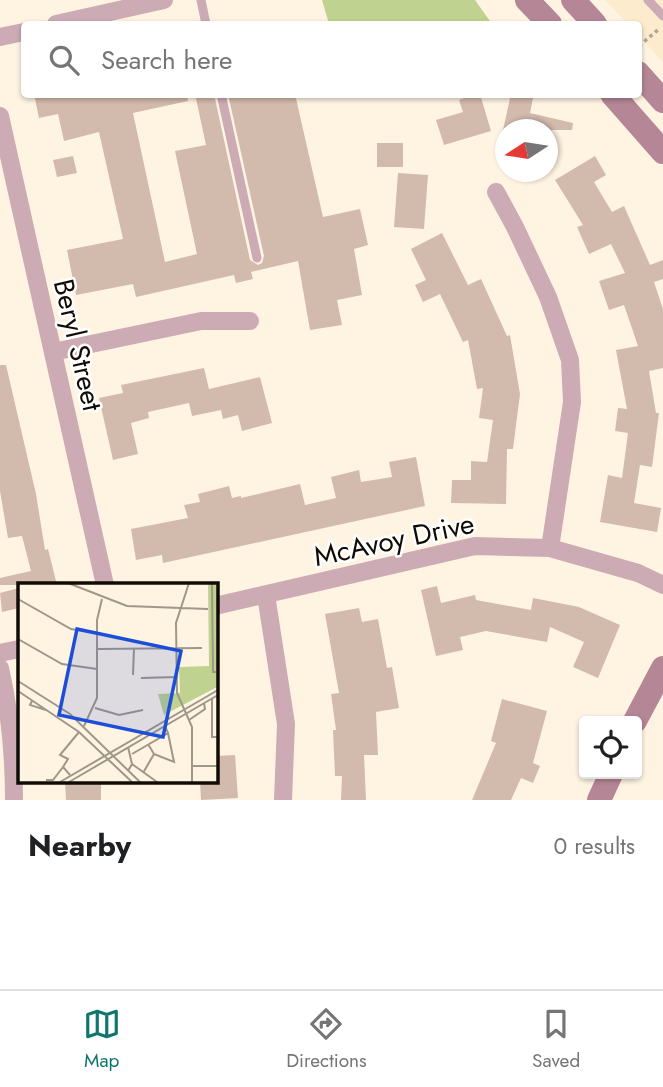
<!DOCTYPE html>
<html lang="en">
<head>
<meta charset="utf-8">
<style>
	:root { --surface:#fff; --page:#f6f6f6; --text:#202124; --muted:#757577; --line:#e0e0e0; --accent:#0f766e }
	body { margin:0; font-family:Jost,sans-serif; background:var(--page); color:var(--text) }
	.controls { position:absolute; right:21px; bottom:21px; display:grid; overflow:hidden; border-radius:7px; box-shadow:0 2px 5px #0004 }
	.controls button { width:63px; height:63px; display:grid; place-items:center; padding:0; border:0; border-bottom:2px solid var(--line); background:var(--surface); color:var(--text); font:35px sans-serif }
	.compass { position:absolute; left:495px; top:119px; width:63px; height:63px; border-radius:50%; background:var(--surface); box-shadow:0 2px 5px #0004; rotate:258deg }
	.list { margin:0; padding:0; list-style:none }
	h2 { display:flex; justify-content:space-between; align-items:center; height:91px; margin:0; padding:0 28px; font-size:30px }
	h2 small { font-size:23px; font-weight:400; color:var(--muted) }
	.icon { flex:none; width:38px; height:38px; fill:none; stroke:currentColor; stroke-width:2; stroke-linecap:round; stroke-linejoin:round }
	.map { position:relative; flex:none; width:663px; height:800px; overflow:hidden }
	.search { position:absolute; background:var(--surface); box-shadow:0 2px 5px #0004; left:21px; right:21px; top:21px; height:77px; display:flex; align-items:center; gap:18px; box-sizing:border-box; padding:0 24px; border-radius:7px; color:var(--muted); font-size:26px }
	.sheet { height:189px; background:var(--surface) }
	nav { display:flex; justify-content:space-around; align-items:center; box-sizing:border-box; height:98px; border-top:2px solid var(--line); background:var(--surface); font-size:19px; color:var(--muted) }
	nav a { display:grid; justify-items:center; gap:4px }
	nav .on { color:var(--accent) }
	.map>svg:first-child { display:block }
	.built { fill:#fcebcd }
	.green { fill:#c0d290 }
	.building { fill:#d2baac }
	.lines { fill:none; stroke-linecap:round; stroke-linejoin:round }
	.path { stroke:#aea597; stroke-width:3.5; stroke-dasharray:3.5 3.5; stroke-linecap:butt }
	.lane { stroke:#ccabb5; stroke-width:9 }
	.street { stroke:#ccabb5; stroke-width:18 }
	.secondary { stroke:#b58695; stroke-width:24 }
	.labels { text-anchor:middle; dominant-baseline:central; stroke-width:5; stroke-linejoin:round; paint-order:stroke }
	.street-label { font-size:28px; fill:#100c05; stroke:#fff }
	.inset-road { fill:none; stroke:#9f978a; stroke-width:2 }
	.view { fill:#1d4ed8; fill-opacity:0.15; stroke:#1d4ed8; stroke-width:3.5 }
	.inset-edge { fill:none; stroke:#100c05; stroke-width:3.5 }
</style>
</head>
<body>
<div class="map">
<svg width="663" height="800" viewBox="0 0 663 800">
	<rect width="100%" height="100%" fill="#fff4e2"/>
	<!-- built -->
	<path class="built" d="M605,0H663V62L639,36L638,24H628Z"/>
	<!-- green -->
	<path class="green" d="M322,0H475L492,24H329Z"/>
	<!-- building -->
	<g class="building">
		<path d="M34,94H187L188,101L133,113L165,262L197,254L175,151L206,145L195,94H214L250,260L258,265L262,263L264,256L228,94H295L323,217L360,209L368,245L354,249L362,295L337,300L342,325L310,330L298,261L251,272L253,279L236,283L234,275L136,297L133,284L76,295L67,250L123,239L99,132L64,141L58,114L39,118Z"/>
		<path d="M474,94H480L491,131L444,145L436,120L463,112L459,100Z"/>
		<path d="M511,94L533,98L530,113L573,123L572,130H503Z"/>
		<rect x="377" y="143" width="26" height="24"/>
		<path d="M73,156L77,173L57,177L53,160Z"/>
		<path d="M595,156L606,175L594,182L612,212L624,206L650,265L663,260V279L654,282L663,309V368L649,371L656,413H659L652,467L640,465L634,503L661,508L657,532L600,522L608,475L622,478L628,433L615,431L618,408L627,409L616,350L638,346L624,305L609,310L599,281L625,273L611,244L589,254L577,227L583,225L555,180Z"/>
		<path d="M398,173L428,175L424,229L394,227Z"/>
		<path d="M442,233L468,285L481,279L507,336L510,335L520,394L513,449H507L506,504L451,503L452,480H471V461L487,462L493,420L479,418L483,388L477,389L468,340L463,342L440,294L423,302L415,285L426,280L411,249Z"/>
		<path d="M0,365H6L36,494L45,550L48,549L57,585H0V578L31,571L22,536L8,538L0,491Z"/>
		<path d="M204,368L209,389L260,377L272,423L242,431L238,415L223,419L221,410L192,416L189,403L148,412L149,418L131,423L138,454L113,460L99,398L123,393L121,385Z"/>
		<path d="M416,457L425,506L163,563L162,555L136,560L131,529L188,518L184,505L200,502L198,494L229,486L232,498L241,496V498L300,484L305,505L336,498L331,477L359,470L361,482L392,477L389,462Z"/>
		<path d="M437,586L441,603L475,595L476,600L531,610L533,598L579,607L620,625L598,678L573,667L584,642L550,627L547,642L486,631L460,637L463,650L436,656L421,590Z"/>
		<path d="M19,588V608L2,612L0,593Z"/>
		<path d="M359,608L362,622L378,619L387,668L392,667L399,708L376,712L378,755H364L366,800H341L342,776H335L333,730H336L331,694L339,693L325,614Z"/>
		<path d="M502,699L547,711L533,763L540,766L533,783L521,778L511,800H472L496,743L491,741Z"/>
		<path d="M235,755L238,798L201,800L200,781H215V756Z"/>
		<path d="M65,781H101V800H66Z"/>
	</g>
	<g class="lines">
		<!-- path -->
		<path class="path" d="M639,46L659,29"/>
		<!-- lane -->
		<g class="lane">
			<path d="M201,0L206,24"/>
			<path d="M648,0L663,16"/>
			<path d="M221,94L257,258"/>
		</g>
		<!-- street -->
		<g class="street">
			<path d="M56,24L164,0"/>
			<path d="M0,37L24,32"/>
			<path d="M0,116L105,585"/>
			<path d="M496,192L515,227L548,297L570,360L572,402L550,548"/>
			<path d="M53,352L201,321H250"/>
			<path d="M266,595L286,724L283,800"/>
			<path d="M215,606L475,546L550,548L638,573L663,585"/>
			<path d="M0,653L19,649"/>
			<path d="M0,668C10,712 14,755 14,800"/>
		</g>
		<!-- secondary -->
		<g class="secondary">
			<path d="M527,0L550,24"/>
			<path d="M573,0L595,24"/>
			<path d="M638,73L663,101"/>
			<path d="M612,94L663,152"/>
			<path d="M635,721L663,668"/>
			<path d="M599,800L611,774"/>
		</g>
	</g>
	<g class="labels">
		<!-- street labels -->
		<g class="street-label">
			<text transform="translate(78 345) rotate(77)">Beryl Street</text>
			<text transform="translate(394 540) rotate(-12)">McAvoy Drive</text>
		</g>
	</g>
	<!-- overview -->
	<g transform="translate(18 583)">
		<rect width="200" height="200" fill="#fff4e2"/>
		<path d="M190,0H199V104L146,132L140,111L162,110L161,84L191,83Z" fill="#c0d290"/>
		<path class="inset-road" d="M50,0L109,23L190,26M171,0L158,40L159,110L174,144V199M194,0L195,89H200M0,16L53,46L78,50M0,56L44,81L79,86M79,66L184,65M115,92L116,65M123,95L159,94M0,98L52,131L122,199M0,108L61,149L114,199M194,116V154H200M14,118L12,122L28,127M77,125L101,132L125,127M171,137L187,126L186,120M66,143L79,115V37L84,16M114,171L150,150L147,143M136,171L156,179L150,150M114,181L139,199M175,183H200M110,188L114,181L110,164M125,190L136,171L130,161M52,192L45,184L50,176L42,172L61,149M28,197H35L45,184M42,199L200,107M51,199L200,112"/>
		<path class="view" d="M59,46L163,68L145,154L41,132Z"/>
		<rect width="200" height="200" class="inset-edge"/>
	</g>
</svg>
<div class="controls">
<button><svg class="icon" aria-label="locate" viewBox="0 0 24 24"><circle cx="12" cy="12" r="6"/><path d="M12 2v4M12 18v4M2 12h4M18 12h4"/></svg></button>
</div>
<svg class="compass" viewBox="-18 -18 36 36"><path d="M0-13l5 13h-10z" fill="#e53935"/><path d="M0 13l5-13h-10z" fill="#757577"/></svg>
<div class="search"><svg class="icon" aria-label="search" viewBox="0 0 24 24"><circle cx="10" cy="10" r="6"/><path d="M15 15l6 6"/></svg>Search here</div>
</div>
<section class="sheet">
<h2>Nearby<small>0 results</small></h2>
<ul class="list">
</ul>
</section>
<nav>
<a class="on"><svg class="icon" aria-label="map" viewBox="0 0 24 24"><path d="M3 6l6-2 6 2 6-2v14l-6 2-6-2-6 2zM9 4v14M15 6v14"/></svg>Map</a>
<a><svg class="icon" aria-label="directions" viewBox="0 0 24 24"><path d="M12 3l9 9-9 9-9-9zM9 14v-3h6M13 9l2 2-2 2"/></svg>Directions</a>
<a><svg class="icon" aria-label="saved" viewBox="0 0 24 24"><path d="M7 4h10v16l-5-4-5 4z"/></svg>Saved</a>
</nav>
</body>
</html>
